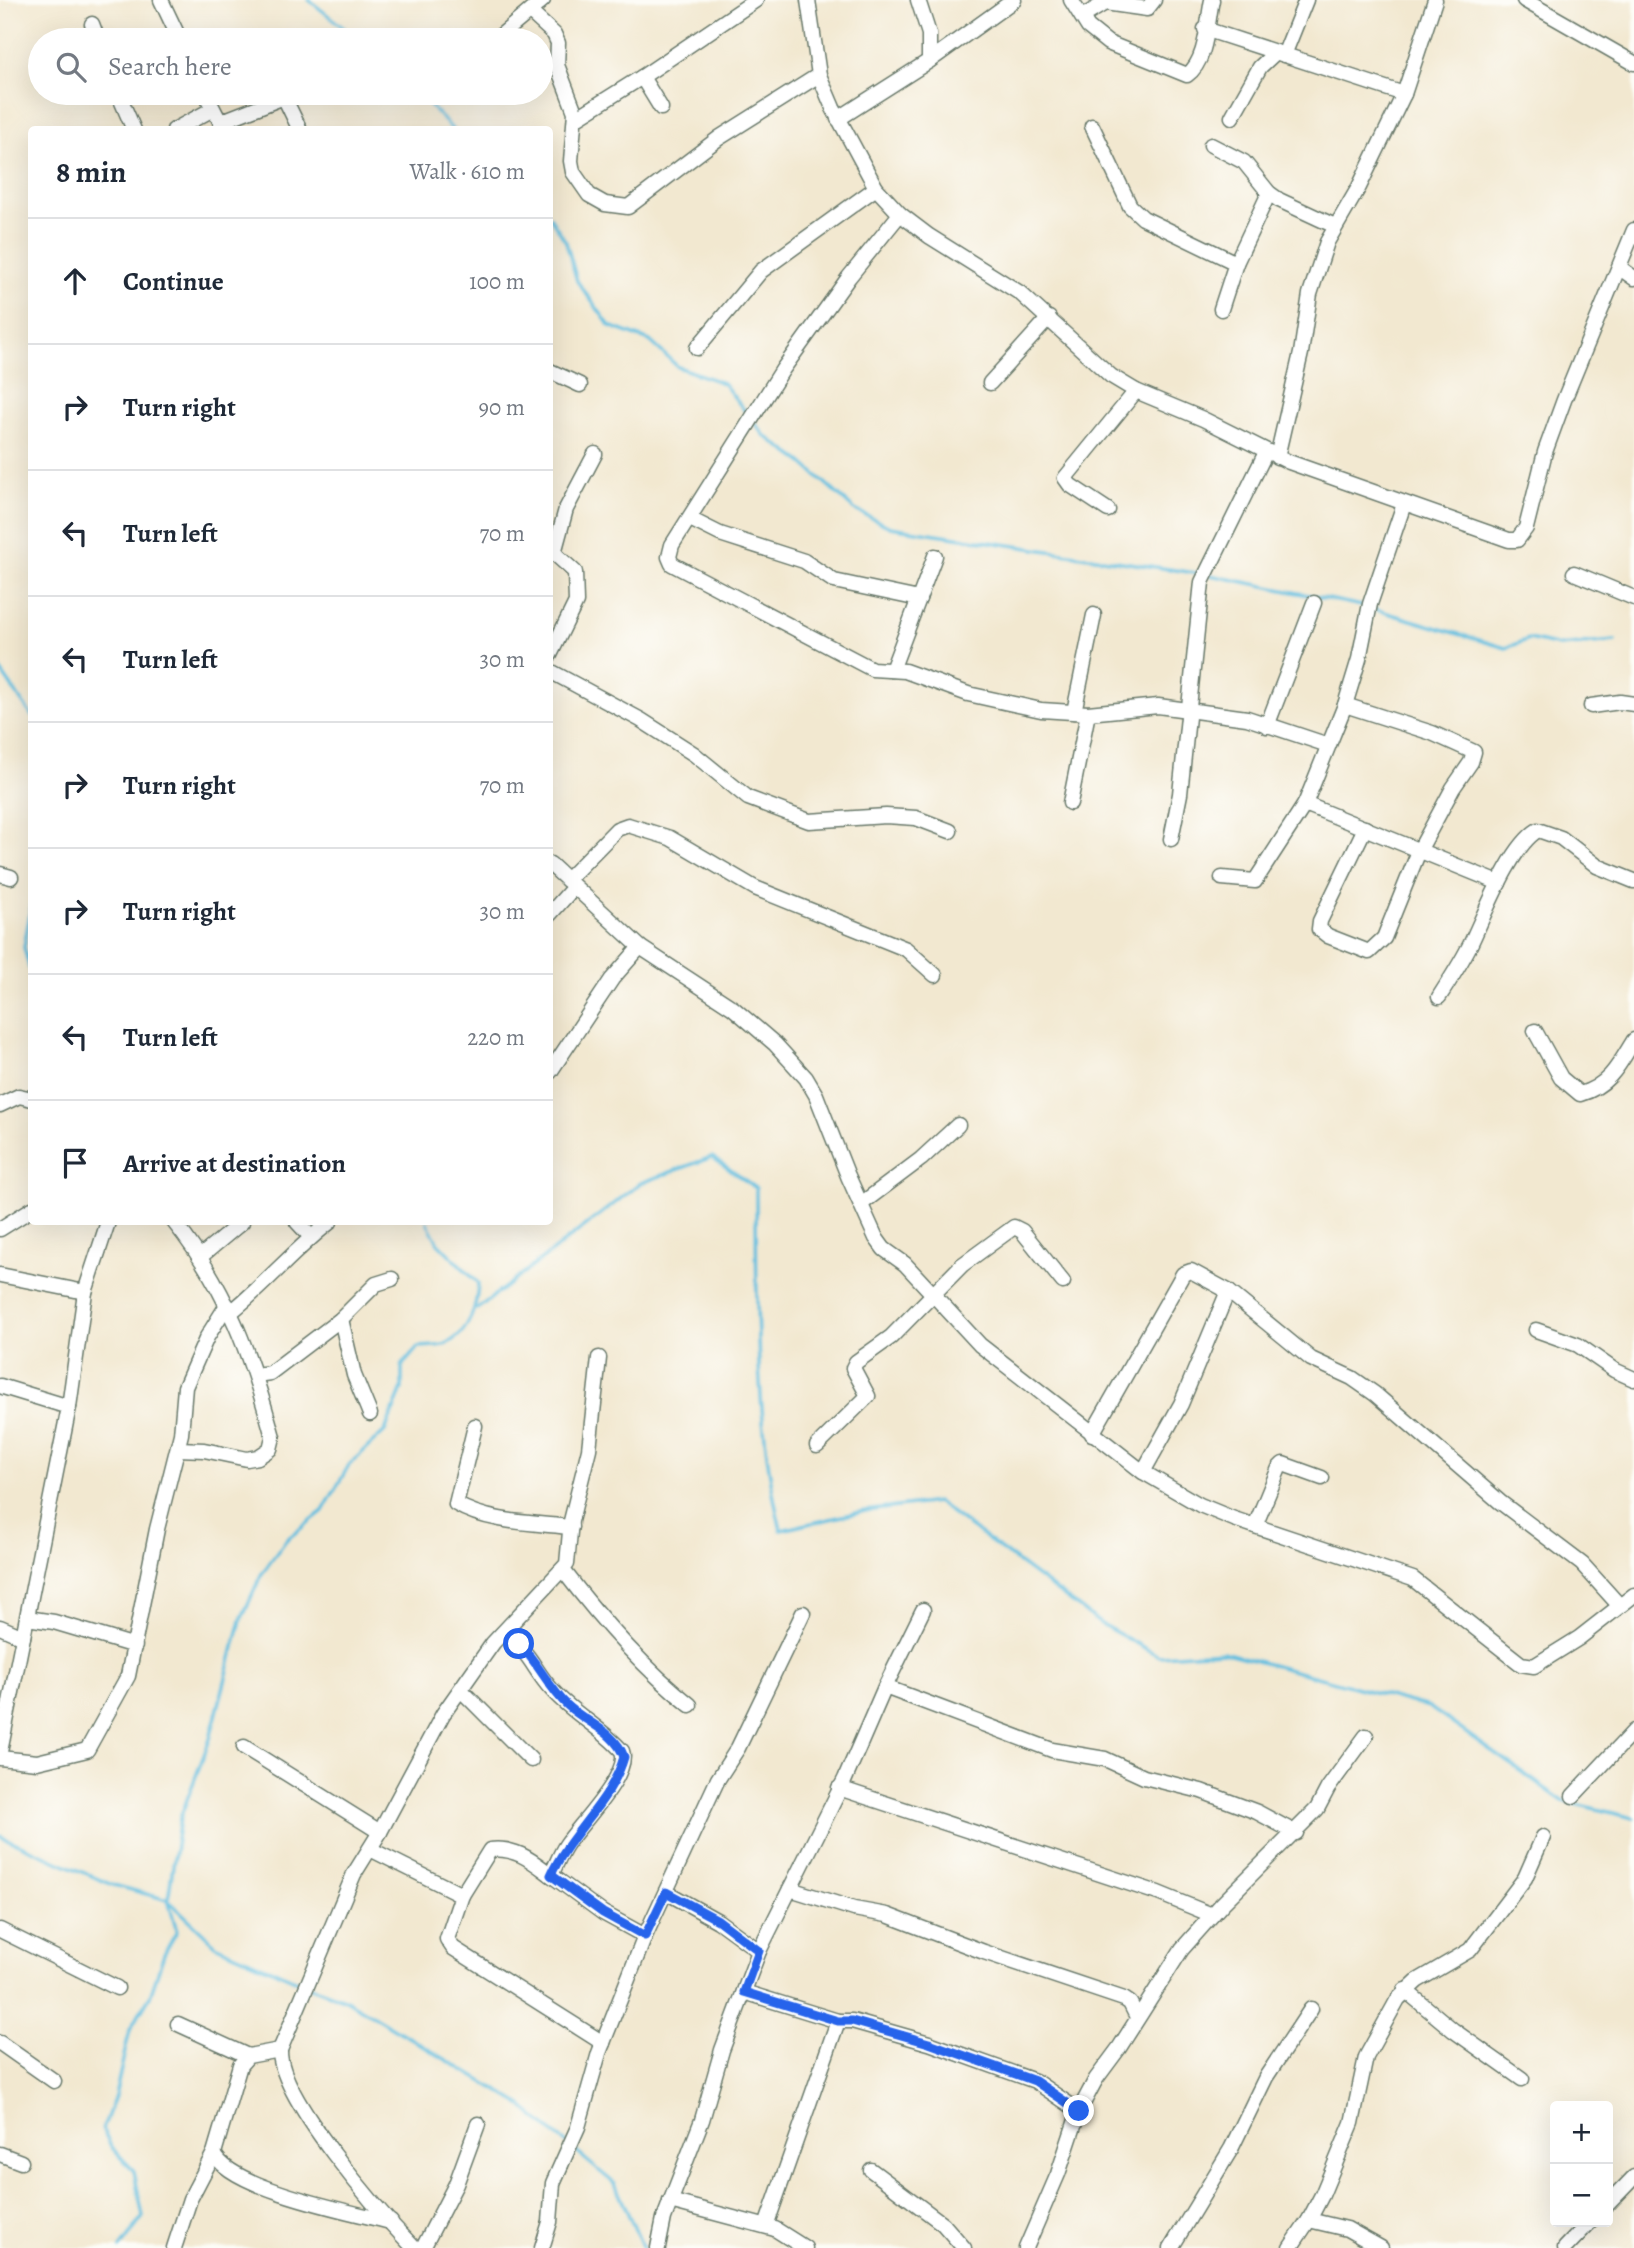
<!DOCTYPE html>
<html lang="en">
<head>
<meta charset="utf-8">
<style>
	:root { --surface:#fff; --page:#f2f2f3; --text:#1f2937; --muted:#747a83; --line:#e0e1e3 }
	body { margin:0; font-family:Alegreya,serif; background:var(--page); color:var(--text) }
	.controls { position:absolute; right:21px; bottom:21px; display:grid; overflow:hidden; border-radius:7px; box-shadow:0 7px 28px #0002 }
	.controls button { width:63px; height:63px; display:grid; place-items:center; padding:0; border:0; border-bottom:2px solid var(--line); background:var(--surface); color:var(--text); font:35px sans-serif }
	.stop { position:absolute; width:21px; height:21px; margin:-16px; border:5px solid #2563eb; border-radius:50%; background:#fff }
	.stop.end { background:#2563eb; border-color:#fff; box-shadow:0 2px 7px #0008 }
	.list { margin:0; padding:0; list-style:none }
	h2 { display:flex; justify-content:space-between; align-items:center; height:91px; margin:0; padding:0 28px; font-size:30px }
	h2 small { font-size:23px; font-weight:400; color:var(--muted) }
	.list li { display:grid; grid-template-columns:46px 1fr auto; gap:21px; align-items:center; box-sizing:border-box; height:126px; padding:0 28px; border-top:2px solid var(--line) }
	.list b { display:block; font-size:26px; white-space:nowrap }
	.list em { font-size:23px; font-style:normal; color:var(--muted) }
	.icon { flex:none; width:38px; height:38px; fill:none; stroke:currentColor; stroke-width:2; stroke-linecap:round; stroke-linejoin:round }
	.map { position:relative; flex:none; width:1634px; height:2248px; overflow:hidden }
	.search { position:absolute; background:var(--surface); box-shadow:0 7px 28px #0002; left:28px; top:28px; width:525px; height:77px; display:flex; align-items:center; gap:18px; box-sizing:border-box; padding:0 24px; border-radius:38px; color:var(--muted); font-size:26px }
	.panel { position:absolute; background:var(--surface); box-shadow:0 7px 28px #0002; left:28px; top:126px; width:525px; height:1099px; border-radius:7px }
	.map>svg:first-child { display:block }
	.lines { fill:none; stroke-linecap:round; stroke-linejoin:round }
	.stream { stroke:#61bedf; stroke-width:3.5 }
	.minor-casing { stroke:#69796b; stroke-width:17 }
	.minor { stroke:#fff; stroke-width:14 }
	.route { stroke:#2563eb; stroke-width:9 }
</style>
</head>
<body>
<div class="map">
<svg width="1634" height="2248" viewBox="0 0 1634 2248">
	<rect width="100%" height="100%" fill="#fdfcf7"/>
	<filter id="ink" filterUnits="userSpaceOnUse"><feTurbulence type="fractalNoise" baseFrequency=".0143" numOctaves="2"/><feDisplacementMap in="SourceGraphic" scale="14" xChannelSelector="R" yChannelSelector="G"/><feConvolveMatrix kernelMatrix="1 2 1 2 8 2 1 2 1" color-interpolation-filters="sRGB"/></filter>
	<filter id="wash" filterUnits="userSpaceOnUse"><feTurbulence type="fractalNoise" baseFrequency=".00686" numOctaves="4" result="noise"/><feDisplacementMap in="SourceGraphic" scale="28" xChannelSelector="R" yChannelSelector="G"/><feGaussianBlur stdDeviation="1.57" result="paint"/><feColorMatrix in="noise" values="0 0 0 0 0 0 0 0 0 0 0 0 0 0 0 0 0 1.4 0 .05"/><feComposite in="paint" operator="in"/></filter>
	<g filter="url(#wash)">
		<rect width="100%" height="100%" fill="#f2e8d0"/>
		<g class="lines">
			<!-- stream -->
			<g class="stream">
				<path d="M309,0L359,40"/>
				<path d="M418,93L453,130"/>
				<path d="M550,217L566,242L577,281L610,326L650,341L678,367L723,383L749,416"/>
				<path d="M754,422L765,436L802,462L855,510L890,527L1202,574"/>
				<path d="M1210,575L1367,607"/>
				<path d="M1374,609L1506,648L1529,639L1559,646L1615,641"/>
				<path d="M0,670L32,716"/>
				<path d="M32,902L24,947L32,979"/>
				<path d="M477,1309L641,1183L712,1157L756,1188C757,1300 754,1420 781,1530L865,1511L937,1502L1101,1624L1159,1656L1223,1652L1429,1707L1563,1801L1634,1818"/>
				<path d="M0,1836L110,1884L168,1900L217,1946L302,1983"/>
				<path d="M309,1986L346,2000L517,2102L567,2144"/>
				<path d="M573,2149L615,2184L643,2248"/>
				<path d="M120,2248L143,2217L134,2171L111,2147L103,2129L115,2096L130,2029L150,1996L164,1954L177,1931L168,1900L180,1818L210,1739L241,1620L261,1575L286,1540L323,1511L349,1465L385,1431L402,1389V1366L418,1347C426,1346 439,1347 446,1344C470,1333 477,1305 478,1283L438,1243L427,1222"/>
			</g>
		</g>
	</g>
	<g filter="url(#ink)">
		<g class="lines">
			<defs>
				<g id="minor">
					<path d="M161,0L180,40"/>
					<path d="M808,0L819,75L833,108L876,188L900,214L929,236L1020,293L1111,376L1136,391L1203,419L1289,462L1509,540H1517L1526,528L1545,452L1564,400L1634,230"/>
					<path d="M918,0L929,34V61"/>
					<path d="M1071,0L1088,27L1108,43L1187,75C1207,61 1207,23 1212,0"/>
					<path d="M1524,0L1634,63"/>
					<path d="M530,12L554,34L558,43L557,65L575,112L571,161L573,172L589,195L605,204L628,207L719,138L819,75"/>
					<path d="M1082,17L1105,3L1147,9L1154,0"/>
					<path d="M92,24L98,40"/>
					<path d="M1205,29L1404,94"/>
					<path d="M499,37L543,0"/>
					<path d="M1284,55L1306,0"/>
					<path d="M118,93L134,130"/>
					<path d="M205,93L217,116"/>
					<path d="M661,108L642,77L756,0"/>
					<path d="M1232,117L1260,67L1276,52"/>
					<path d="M575,119L642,77"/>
					<path d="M838,119L929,61L1014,0"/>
					<path d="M220,122L284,97L300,130"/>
					<path d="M1092,126L1130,206L1143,218L1236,263"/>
					<path d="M174,130L213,109"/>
					<path d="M1211,145L1244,162L1269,193L1279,200L1335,226"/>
					<path d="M900,214L849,277L783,369L672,545L669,557L672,564L872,669L905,671L968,694L1041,710L1088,713L1158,706L1247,718L1328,745"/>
					<path d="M1620,268L1634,278"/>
					<path d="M1221,309L1236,263L1269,193"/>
					<path d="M697,348L761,271L876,188"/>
					<path d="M550,371L580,385"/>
					<path d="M990,383L1049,318"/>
					<path d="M1277,457L1301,353L1310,294L1327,242L1359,187L1404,94L1435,0"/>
					<path d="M1108,510L1070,485L1065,478L1136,391"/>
					<path d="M690,519L720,534L804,561L834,581L919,599"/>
					<path d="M1574,573L1634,598"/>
					<path d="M550,655L576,602L575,572L554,553L566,509L595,454"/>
					<path d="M892,670L935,556"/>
					<path d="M550,671L641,720L694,754L748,798L809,821L886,816L916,818L950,831"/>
					<path d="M1345,705L1432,733L1474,752L1471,762L1453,788L1419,851L1384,938L1369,952L1328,936L1319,929L1320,921L1365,828"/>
					<path d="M1591,706L1620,702L1634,704"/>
					<path d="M1074,712L1094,615"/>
					<path d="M1267,726L1314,603"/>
					<path d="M1070,803L1088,713"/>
					<path d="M1305,804L1499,883"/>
					<path d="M1171,839L1180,794L1202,582L1266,452"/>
					<path d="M550,864L640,947L733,1008L775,1044L806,1078L816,1095L848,1176L876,1238L884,1249L905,1264L980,1345L1143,1472L1200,1505L1234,1519L1413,1579L1521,1664L1534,1666L1579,1638L1634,1595"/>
					<path d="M0,874L11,877"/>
					<path d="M1222,878L1255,881L1305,804L1345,705L1359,659L1370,604L1404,504"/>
					<path d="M567,880L617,829L628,825L670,838L755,888L906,949L935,975"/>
					<path d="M550,914L574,887"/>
					<path d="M1439,997C1450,980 1461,963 1470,945C1485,914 1510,847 1538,830L1561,838L1597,866L1634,881"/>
					<path d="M1535,1031L1561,1078L1580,1094C1609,1086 1619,1065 1634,1040"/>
					<path d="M550,1072L612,979L640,947"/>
					<path d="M0,1105L19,1096L32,1099"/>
					<path d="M861,1204L921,1159L958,1125"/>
					<path d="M174,1222C227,1288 251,1356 273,1437L270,1449L258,1457L247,1459L204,1450L178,1449"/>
					<path d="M297,1222L311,1237"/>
					<path d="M0,1229L32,1209"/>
					<path d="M200,1257L242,1222"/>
					<path d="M0,1275L85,1292L108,1222"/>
					<path d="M231,1312C266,1284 295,1249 330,1222"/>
					<path d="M341,1319L354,1375L370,1414"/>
					<path d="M1536,1330L1578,1345L1614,1370L1634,1379"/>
					<path d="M256,1375L270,1373L341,1319L376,1284L392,1279"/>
					<path d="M0,1386L69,1407"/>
					<path d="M475,1426L456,1504C488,1523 535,1523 571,1527"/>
					<path d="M1092,1434L1178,1283L1183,1274L1191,1271L1228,1291L1311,1359L1352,1378L1375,1394L1500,1502L1582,1564L1619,1605"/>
					<path d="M817,1446L868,1396L853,1368L856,1362L891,1337L962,1265L1014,1227L1022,1231L1063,1282"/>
					<path d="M1143,1472L1181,1404L1228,1291"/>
					<path d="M1255,1526L1279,1468L1283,1464L1322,1478"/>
					<path d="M563,1570C601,1620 641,1666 690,1705"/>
					<path d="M27,1618L54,1622L135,1646"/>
					<path d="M0,1627L23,1637"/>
					<path d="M885,1687L923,1610"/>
					<path d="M462,1691L531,1760"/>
					<path d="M244,1747L380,1832"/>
					<path d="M0,1752L69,1407L85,1292"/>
					<path d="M0,1758L37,1762L87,1750L128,1676L157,1529L181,1434L185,1387L207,1337L227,1305"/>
					<path d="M839,1788L1158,1893L1212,1915"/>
					<path d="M1573,1796L1634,1731"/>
					<path d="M370,1849L462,1895L490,1850C516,1847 531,1860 551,1875C556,1865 560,1854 566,1845C579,1825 631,1774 622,1751C601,1727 573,1714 552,1690C531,1667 532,1652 502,1634"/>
					<path d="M551,1875L603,1913L645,1936"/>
					<path d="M790,1889L854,1909L887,1915L984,1952L1124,1999L1130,2003L1137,2017"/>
					<path d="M666,1892L718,1921L759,1951"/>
					<path d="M462,1895L447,1939L453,1948L603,2043"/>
					<path d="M0,1930L117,1988"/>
					<path d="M1405,1990L1453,2030L1522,2079"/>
					<path d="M744,1992L838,2021H852L929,2043L1035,2081L1079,2111"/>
					<path d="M178,2024L248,2056"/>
					<path d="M0,2043L54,2081"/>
					<path d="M214,2153C228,2188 355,2213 391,2222"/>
					<path d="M0,2154L21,2162"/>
					<path d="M871,2170L943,2224L964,2248"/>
					<path d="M670,2201L775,2229L805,2248"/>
					<path d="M1608,2204L1634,2177"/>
					<path d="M1309,2220L1347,2229L1381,2248"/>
					<path d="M766,2226L838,2021"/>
					<path d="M174,2248L190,2199L214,2153L240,2065L248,2056L280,2050"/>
					<path d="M414,2248C380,2213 278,2097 280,2050L354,1874L380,1832L443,1714L493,1643L567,1564L571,1521L589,1449L599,1358"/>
					<path d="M423,2248L456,2184L478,2124"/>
					<path d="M542,2248L550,2222L553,2183L578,2127L599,2053L645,1936L718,1779L738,1748L803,1613"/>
					<path d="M658,2248L664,2218L702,2120L722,2050L759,1951L845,1779L885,1687L1052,1750L1105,1759L1144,1777L1201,1791L1257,1812L1296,1833"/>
					<path d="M1026,2248L1058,2174L1079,2111L1096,2079L1119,2048L1182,1949L1222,1904L1317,1809L1328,1788L1366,1736"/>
					<path d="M1171,2248L1231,2149L1266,2077L1311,2009"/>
					<path d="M1290,2248L1309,2220L1322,2195L1352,2123L1366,2057L1398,1999L1417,1981L1470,1950L1525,1878L1543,1837"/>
					<path d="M1565,2248L1590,2222"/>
				</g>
			</defs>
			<!-- minor casing -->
			<use href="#minor" class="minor-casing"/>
			<!-- minor -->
			<use href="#minor" class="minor"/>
		</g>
	</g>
	<g class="lines" filter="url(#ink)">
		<!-- route -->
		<path class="route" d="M519,1644C538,1662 548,1687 567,1705C586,1723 615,1731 624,1757C612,1800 570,1833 551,1875L603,1913L645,1936L666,1892L718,1920L759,1951L744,1992L838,2021H852L929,2043L1035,2081L1079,2111"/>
	</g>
</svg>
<div class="controls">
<button>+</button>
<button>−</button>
</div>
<div class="stop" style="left:519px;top:1644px"></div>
<div class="stop end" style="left:1079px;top:2111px"></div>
<div class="search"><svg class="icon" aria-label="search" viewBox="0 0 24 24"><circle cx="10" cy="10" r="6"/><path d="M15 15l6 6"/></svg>Search here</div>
<section class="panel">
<h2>8 min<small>Walk · 610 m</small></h2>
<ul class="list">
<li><svg class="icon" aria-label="ahead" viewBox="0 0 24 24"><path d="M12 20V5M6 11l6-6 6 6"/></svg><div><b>Continue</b></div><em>100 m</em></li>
<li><svg class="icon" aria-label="right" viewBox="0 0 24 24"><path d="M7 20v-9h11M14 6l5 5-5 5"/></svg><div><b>Turn right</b></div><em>90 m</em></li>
<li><svg class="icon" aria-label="left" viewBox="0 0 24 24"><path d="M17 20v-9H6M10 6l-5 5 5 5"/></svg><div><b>Turn left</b></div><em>70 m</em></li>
<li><svg class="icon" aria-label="left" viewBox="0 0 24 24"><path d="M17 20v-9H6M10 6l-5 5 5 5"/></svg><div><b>Turn left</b></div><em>30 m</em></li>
<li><svg class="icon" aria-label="right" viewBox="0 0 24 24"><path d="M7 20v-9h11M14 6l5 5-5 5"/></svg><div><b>Turn right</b></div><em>70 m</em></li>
<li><svg class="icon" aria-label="right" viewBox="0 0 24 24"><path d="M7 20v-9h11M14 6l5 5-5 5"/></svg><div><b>Turn right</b></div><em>30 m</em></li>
<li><svg class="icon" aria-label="left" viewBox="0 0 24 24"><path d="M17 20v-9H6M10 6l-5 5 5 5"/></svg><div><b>Turn left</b></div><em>220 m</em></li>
<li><svg class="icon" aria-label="arrive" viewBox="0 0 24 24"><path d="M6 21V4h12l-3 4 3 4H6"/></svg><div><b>Arrive at destination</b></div></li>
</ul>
</section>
</div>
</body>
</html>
